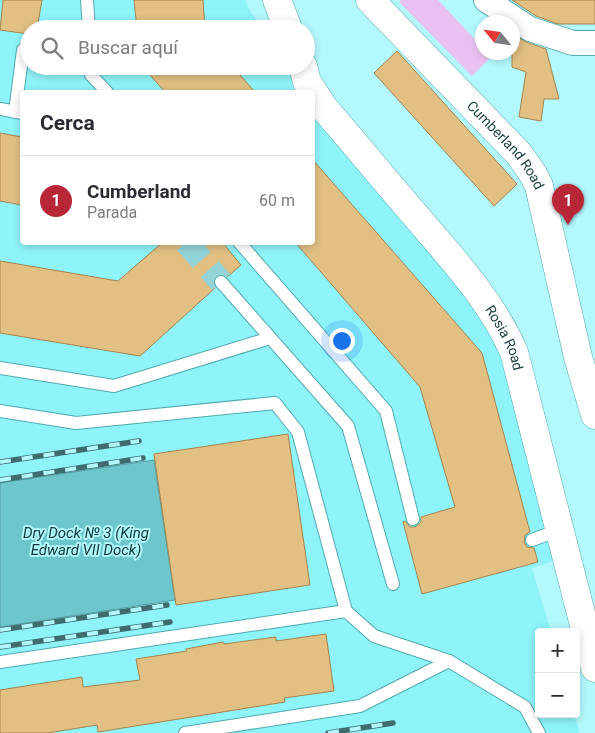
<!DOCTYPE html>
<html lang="es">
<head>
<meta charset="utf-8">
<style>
	:root { --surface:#fff; --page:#f2f2f3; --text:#2b2b33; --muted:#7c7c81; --line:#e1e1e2; --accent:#b82738 }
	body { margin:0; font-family:Roboto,sans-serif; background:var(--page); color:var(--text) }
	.controls { position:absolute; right:15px; bottom:15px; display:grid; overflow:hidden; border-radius:5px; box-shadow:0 2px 8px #0003 }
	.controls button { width:45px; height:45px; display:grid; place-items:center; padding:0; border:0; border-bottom:1px solid var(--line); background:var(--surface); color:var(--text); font:25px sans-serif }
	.compass { position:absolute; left:475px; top:15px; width:45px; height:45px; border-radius:50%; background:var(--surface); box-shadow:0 2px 8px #0003; rotate:299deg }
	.you { position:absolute; left:341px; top:340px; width:18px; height:18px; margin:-12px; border:4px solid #fff; border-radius:50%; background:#1a73e8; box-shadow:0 0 0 8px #1a73e833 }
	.badge { display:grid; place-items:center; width:32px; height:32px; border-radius:50%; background:var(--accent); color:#fff; font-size:16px; font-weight:700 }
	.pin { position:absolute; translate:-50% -41px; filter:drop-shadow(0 1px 2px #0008) }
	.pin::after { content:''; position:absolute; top:26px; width:18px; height:15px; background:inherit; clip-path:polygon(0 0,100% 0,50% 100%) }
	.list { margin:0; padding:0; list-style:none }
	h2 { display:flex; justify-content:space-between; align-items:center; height:65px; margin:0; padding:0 20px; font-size:21px }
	h2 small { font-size:16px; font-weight:400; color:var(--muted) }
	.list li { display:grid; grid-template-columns:32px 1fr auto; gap:15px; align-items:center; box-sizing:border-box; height:90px; padding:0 20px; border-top:1px solid var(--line) }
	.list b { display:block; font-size:19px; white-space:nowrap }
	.list p { margin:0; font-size:16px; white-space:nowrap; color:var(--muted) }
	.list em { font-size:16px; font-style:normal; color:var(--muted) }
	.icon { flex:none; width:28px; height:28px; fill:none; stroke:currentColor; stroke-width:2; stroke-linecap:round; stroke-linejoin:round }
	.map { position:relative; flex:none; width:595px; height:733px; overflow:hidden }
	.search { position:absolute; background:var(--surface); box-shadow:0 2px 8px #0003; left:20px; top:20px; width:295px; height:55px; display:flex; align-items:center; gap:12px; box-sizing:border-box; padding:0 18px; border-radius:28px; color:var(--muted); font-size:19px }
	.panel { position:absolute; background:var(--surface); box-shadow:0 2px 8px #0003; left:20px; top:90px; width:295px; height:155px; border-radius:5px }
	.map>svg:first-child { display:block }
	.built { fill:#8ef4fa }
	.green { fill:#e8c1f0 }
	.water { fill:#6dc6cb; stroke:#549ea2 }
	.building { fill:#e2c084; stroke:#a6854b }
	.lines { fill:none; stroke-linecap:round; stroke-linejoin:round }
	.street-tunnel { stroke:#94d3d7; stroke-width:24; stroke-dasharray:24 12; stroke-linecap:butt }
	.lane-casing { stroke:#50aaaf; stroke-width:14 }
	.street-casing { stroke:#50aaaf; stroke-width:26 }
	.secondary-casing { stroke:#50aaaf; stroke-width:29 }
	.lane { stroke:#fff; stroke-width:12 }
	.street { stroke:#fff; stroke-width:24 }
	.secondary { stroke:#fff; stroke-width:28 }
	.rail-casing { stroke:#3f6c6f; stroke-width:5.5 }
	.rail { stroke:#b3f8fc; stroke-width:4; stroke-dasharray:11; stroke-linecap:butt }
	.labels { text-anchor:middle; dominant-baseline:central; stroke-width:4; stroke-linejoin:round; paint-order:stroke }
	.street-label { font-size:14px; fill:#193f41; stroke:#b3f8fc }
	.water-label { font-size:15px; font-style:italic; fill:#0d393b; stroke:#b3f8fc }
</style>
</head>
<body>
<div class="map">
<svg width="595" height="733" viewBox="0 0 595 733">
	<rect width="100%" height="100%" fill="#b3f8fc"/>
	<!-- built -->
	<path class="built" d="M0,0H246L248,7L262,29H29V66H287L305,92H22V242H312L313,103L501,341L554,561L532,568L551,632H539V714H574L580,733H0Z"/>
	<!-- green -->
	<path class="green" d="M401,0H438L482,47V52L488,53L492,56L472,76L399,2Z"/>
	<!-- water -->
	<path class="water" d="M154,460L175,600L0,627V483Z"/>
	<!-- building -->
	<g class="building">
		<path d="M3,0H42L37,29H29V34L0,30Z"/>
		<path d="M134,0H203L205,29H137Z"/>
		<path d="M512,0H595V24H558L536,16Z"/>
		<path d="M512,34L526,42L546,49L559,99H544L541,121L519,117L526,72L512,67Z"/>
		<path d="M397,51L517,184L494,206L374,73Z"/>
		<path d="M142,66H232L255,92H165Z"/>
		<path d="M0,133L22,137V205L0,201Z"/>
		<path d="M312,159L482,353L530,532L525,535L524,542L527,547L534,548L538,562L422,594L403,522L405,521L410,527H415L421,522V517L455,507L420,387L295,242H312Z"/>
		<path d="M163,242H222L241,265L227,277L220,274L215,276L213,283L215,288L140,356L0,333V261L118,281Z"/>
		<path d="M288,434L310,585L176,605L154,454Z"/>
		<path d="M326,634L334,691L284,698L285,702L98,732L97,725L48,733H0V690L82,677L83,687L140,680L136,659L187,651L186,649L223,642L224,644L276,637V641Z"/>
	</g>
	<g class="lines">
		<!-- street-tunnel -->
		<path class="street-tunnel" d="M186,242L221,282"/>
		<defs>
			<g id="lane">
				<path d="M87,0L89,29"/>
				<path d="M91,66V75L107,92"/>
				<path d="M0,109L22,113"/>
				<path d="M15,112L23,50"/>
				<path d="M239,242L386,411L413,519"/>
				<path d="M221,282L348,426L393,584"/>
				<path d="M0,368L114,386L270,338"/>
				<path d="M0,411L76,423L275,403L298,432L346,611L374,636L449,661L525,707L539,733"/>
				<path d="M532,540L559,530"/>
				<path d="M0,662L346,611"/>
				<path d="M185,733L360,706L449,661"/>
			</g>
			<path id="street" d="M486,0L530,29L573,43H595"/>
			<g id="secondary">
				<path d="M277,0L288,29"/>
				<path id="s1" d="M370,0L519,154L533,174L539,186L578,357L595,415"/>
				<path id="s2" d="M303,66L307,82L324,108C357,146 388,184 421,222C456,263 492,302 514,352L595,668"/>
			</g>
		</defs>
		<!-- lane casing -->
		<use href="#lane" class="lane-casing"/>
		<!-- street casing -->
		<use href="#street" class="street-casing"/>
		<!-- secondary casing -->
		<use href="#secondary" class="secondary-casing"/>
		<!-- lane -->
		<use href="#lane" class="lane"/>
		<!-- street -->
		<use href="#street" class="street"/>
		<!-- secondary -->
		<use href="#secondary" class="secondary"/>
		<defs>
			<g id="rail">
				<path d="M0,462L139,441"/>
				<path d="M0,480L143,458"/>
				<path d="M0,630L167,605"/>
				<path d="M0,647L170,622"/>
				<path d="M328,733L393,723"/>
			</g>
		</defs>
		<!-- rail casing -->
		<use href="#rail" class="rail-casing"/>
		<!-- rail -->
		<use href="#rail" class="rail"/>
	</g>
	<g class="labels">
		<!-- street labels -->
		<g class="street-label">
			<text stroke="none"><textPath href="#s1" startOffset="199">Cumberland Road</textPath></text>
			<text stroke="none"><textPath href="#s2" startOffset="341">Rosia Road</textPath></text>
		</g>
		<!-- water labels -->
		<g class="water-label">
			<text x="86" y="533">Dry Dock № 3 (King<tspan x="86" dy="17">Edward VII Dock)</tspan></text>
		</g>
	</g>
</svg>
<div class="controls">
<button>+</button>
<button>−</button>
</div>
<svg class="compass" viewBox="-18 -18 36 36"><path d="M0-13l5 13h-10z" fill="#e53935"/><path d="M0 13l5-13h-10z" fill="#7c7c81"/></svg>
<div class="you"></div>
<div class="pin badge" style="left:568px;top:225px">1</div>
<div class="search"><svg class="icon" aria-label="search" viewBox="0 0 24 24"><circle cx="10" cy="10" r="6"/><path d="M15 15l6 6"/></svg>Buscar aquí</div>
<section class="panel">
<h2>Cerca<small></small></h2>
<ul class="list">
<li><span class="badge">1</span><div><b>Cumberland</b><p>Parada</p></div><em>60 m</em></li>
</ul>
</section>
</div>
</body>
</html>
